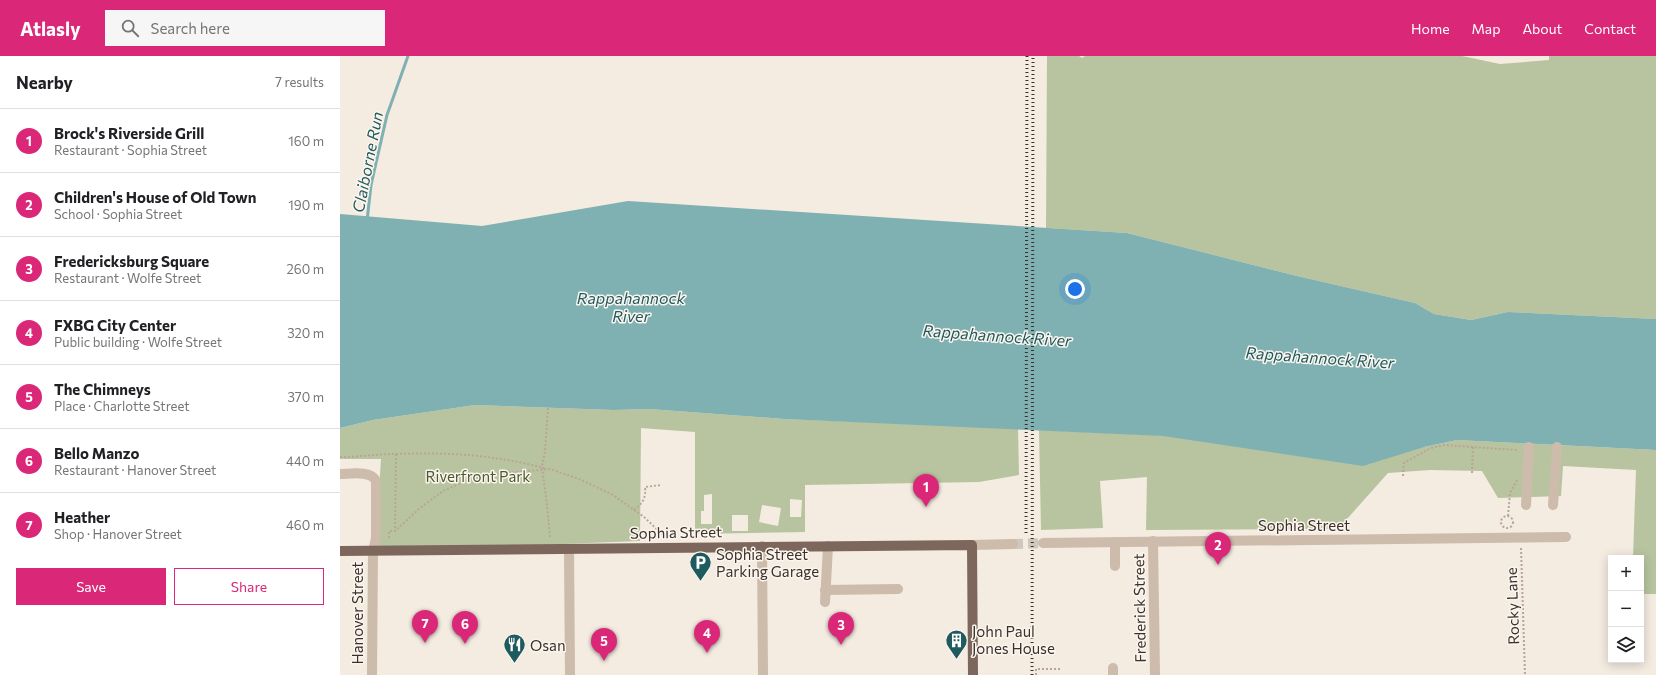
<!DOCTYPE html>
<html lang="en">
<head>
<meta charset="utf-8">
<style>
	:root { --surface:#fff; --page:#f6f6f6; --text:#202124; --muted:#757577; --line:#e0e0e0; --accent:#db2777 }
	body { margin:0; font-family:Commissioner,sans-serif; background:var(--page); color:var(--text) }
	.controls { position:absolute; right:12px; bottom:12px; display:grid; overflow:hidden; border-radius:0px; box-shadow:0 2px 10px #0003 }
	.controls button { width:36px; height:36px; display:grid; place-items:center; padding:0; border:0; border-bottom:1px solid var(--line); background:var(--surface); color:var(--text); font:20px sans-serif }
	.you { position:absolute; left:735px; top:233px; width:14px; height:14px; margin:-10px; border:3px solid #fff; border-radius:50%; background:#1a73e8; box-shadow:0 0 0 6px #1a73e833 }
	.badge { display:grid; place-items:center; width:26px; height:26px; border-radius:50%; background:var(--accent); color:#fff; font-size:13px; font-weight:700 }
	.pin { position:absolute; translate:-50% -33px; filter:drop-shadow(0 1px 2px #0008) }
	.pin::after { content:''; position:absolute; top:21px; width:14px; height:12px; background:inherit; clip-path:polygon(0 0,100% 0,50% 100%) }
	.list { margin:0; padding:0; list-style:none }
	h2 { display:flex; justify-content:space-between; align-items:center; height:52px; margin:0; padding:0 16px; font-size:17px }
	h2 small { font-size:13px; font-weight:400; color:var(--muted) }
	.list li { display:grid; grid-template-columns:26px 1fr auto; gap:12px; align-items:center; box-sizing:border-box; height:64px; padding:0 16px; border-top:1px solid var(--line) }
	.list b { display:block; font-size:15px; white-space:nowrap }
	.list p { margin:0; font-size:13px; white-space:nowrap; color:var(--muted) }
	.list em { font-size:13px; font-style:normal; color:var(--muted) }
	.actions { display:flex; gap:8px; padding:12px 16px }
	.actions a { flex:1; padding:9px 0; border:1px solid var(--accent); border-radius:0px; text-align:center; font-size:14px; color:var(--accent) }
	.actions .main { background:var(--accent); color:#fff }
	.icon { flex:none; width:22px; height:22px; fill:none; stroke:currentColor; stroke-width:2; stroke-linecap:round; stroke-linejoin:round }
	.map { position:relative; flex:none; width:1316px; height:619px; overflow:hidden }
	header { display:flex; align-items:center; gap:24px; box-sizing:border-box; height:56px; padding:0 20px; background:var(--accent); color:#fff }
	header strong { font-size:19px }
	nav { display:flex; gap:22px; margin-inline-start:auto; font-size:14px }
	.search { width:280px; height:36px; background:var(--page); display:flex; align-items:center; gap:10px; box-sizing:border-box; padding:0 14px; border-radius:0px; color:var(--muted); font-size:15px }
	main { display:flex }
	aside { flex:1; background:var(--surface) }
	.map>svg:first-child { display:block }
	.green { fill:#b8c4a0; fill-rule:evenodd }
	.water { fill:#7fb0b2 }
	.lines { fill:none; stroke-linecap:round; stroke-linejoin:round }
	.stream { stroke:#7fb0b2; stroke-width:3 }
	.minor-tunnel { stroke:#cfc6bd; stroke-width:10; stroke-dasharray:10 5; stroke-linecap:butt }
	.path { stroke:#b9a596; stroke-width:2; stroke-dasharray:2 2; stroke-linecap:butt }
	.minor { stroke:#cdbbac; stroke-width:10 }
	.major { stroke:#7d675c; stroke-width:10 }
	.rail { stroke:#3b302b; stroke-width:3; stroke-dasharray:1 3; stroke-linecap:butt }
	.labels { text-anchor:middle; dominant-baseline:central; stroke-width:3; stroke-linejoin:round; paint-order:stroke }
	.park-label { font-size:15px; fill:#4a5a2e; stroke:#fbf5ee }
	.street-label { font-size:15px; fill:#3b302b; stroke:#fbf5ee }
	.poi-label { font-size:15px; fill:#3b302b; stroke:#fbf5ee; text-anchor:start }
	.water-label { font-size:16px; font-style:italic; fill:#1f5a5e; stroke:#fbf5ee }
</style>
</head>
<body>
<header>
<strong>Atlasly</strong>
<div class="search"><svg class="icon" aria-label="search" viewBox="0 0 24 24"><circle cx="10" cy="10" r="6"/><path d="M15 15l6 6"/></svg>Search here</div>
<nav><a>Home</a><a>Map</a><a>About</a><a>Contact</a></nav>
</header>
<main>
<aside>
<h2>Nearby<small>7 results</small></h2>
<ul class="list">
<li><span class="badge">1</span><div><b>Brock's Riverside Grill</b><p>Restaurant · Sophia Street</p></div><em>160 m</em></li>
<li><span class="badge">2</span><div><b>Children's House of Old Town</b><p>School · Sophia Street</p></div><em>190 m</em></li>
<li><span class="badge">3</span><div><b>Fredericksburg Square</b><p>Restaurant · Wolfe Street</p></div><em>260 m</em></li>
<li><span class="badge">4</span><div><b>FXBG City Center</b><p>Public building · Wolfe Street</p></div><em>320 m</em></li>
<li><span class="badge">5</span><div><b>The Chimneys</b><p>Place · Charlotte Street</p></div><em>370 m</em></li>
<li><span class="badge">6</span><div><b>Bello Manzo</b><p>Restaurant · Hanover Street</p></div><em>440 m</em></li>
<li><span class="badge">7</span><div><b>Heather</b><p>Shop · Hanover Street</p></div><em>460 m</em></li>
</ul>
<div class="actions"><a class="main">Save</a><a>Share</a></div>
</aside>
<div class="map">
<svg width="1316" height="619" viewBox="0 0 1316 619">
	<rect width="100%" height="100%" fill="#f4ebe1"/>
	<!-- green -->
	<g class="green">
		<path d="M707,0H739L742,2L745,0H1122L1160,8L1209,4V0H1316V263L1168,256L1131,264L1094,258L1075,247L957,220L787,177L706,172Z"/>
		<path d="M135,349L273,354L309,353L444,363L678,372L679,419L639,426L465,429V476L355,478V376L301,372L300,485L33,495L36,482L41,403H0V372L33,364ZM372,438V468H361V455H364V439ZM450,443L462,444L461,461H450ZM422,449L441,452L438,470L419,466ZM392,459H408V475H392Z"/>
		<path d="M699,374L1084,391L1117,384L1316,394V538H1301V502H1293L1296,414L1223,410L1221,440L1158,442L1142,415L1090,414L1048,417L998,473L806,474L807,421L760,425L763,472L701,474Z"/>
	</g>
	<!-- water -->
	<path class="water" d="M288,145L787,177L957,220L1075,247L1094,258L1131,264L1168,256L1316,263V394L1117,384L1084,391L1023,410L823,380L444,363L309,353L273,354L135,349L33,364L0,372V158L142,170Z"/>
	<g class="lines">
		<!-- stream -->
		<path class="stream" d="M27,165L31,129L47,59L68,0"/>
		<!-- minor-tunnel -->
		<path class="minor-tunnel" d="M673,488L703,487"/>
		<!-- path -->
		<g class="path">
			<path d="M208,352L205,395L202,411L207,449L210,482"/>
			<path d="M56,398C108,396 158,399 207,413"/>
			<path d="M0,401C19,401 37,398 56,398L55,475"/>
			<path d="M1132,417L1133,391"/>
			<path d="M1063,420L1064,407L1091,392L1104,389L1176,394L1178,396"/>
			<path d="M294,454C303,447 306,442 305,431L321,429"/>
			<circle cx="1167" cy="466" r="6"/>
			<path d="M1168,460L1170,437L1177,424"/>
			<path d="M49,482V475H55L80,452L103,435L128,424L153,418L210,413L239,423L273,439L304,461L325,481"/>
			<path d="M1181,492L1185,619"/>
			<path d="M696,619V613H722"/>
		</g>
		<!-- minor -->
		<g class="minor">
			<path d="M0,418C10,418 31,414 36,425V482L33,495L32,619"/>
			<path d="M1186,449L1189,391"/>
			<path d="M1213,449L1217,391"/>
			<path d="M813,485L815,619"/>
			<path d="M775,486V510"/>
			<path d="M703,487L1226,481"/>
			<path d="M632,489L673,488"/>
			<path d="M422,490L423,619"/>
			<path d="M229,493L230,619"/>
			<path d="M485,534L558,533"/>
			<path d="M485,546L488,490"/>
			<path d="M773,612V619"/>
		</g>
		<!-- major -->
		<path class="major" d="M0,495L632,489L633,619"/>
		<!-- rail -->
		<g class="rail">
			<path d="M686,477L687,0"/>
			<path d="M692,619L693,0"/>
		</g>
	</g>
	<!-- icons -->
	<defs>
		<symbol id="parking-pin" viewBox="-11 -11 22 30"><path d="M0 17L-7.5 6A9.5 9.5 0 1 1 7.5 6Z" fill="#1f5a5e" stroke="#fbf5ee"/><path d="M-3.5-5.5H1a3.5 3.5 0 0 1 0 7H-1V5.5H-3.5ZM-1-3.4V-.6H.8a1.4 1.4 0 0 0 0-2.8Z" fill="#fff"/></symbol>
		<symbol id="building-pin" viewBox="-11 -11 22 30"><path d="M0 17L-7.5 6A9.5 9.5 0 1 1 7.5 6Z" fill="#1f5a5e" stroke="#fbf5ee"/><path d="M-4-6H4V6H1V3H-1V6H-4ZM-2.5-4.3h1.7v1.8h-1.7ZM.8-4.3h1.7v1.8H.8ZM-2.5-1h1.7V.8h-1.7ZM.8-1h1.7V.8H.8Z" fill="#fff"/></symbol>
		<symbol id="restaurant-pin" viewBox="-11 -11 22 30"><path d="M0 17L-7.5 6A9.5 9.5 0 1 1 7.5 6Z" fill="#1f5a5e" stroke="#fbf5ee"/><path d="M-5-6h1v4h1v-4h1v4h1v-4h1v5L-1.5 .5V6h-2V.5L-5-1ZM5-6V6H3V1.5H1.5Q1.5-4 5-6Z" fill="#fff"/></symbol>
	</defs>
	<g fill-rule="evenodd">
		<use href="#parking-pin" x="348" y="494" width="25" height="34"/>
		<use href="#building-pin" x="604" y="572" width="25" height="34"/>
		<use href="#restaurant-pin" x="162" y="576" width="25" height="34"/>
	</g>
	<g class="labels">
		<!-- park labels -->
		<g class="park-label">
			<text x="138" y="420">Riverfront Park</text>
		</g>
		<!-- street labels -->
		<g class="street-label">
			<text x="964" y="469">Sophia Street</text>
			<text transform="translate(336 476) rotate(-1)">Sophia Street</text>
			<text transform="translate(1172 550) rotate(-92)">Rocky Lane</text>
			<text transform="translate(799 552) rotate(-91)">Frederick Street</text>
			<text transform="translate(17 557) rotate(-90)">Hanover Street</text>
		</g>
		<!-- poi labels -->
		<g class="poi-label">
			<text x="376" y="498">Sophia Street<tspan x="376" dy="17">Parking Garage</tspan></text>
			<text x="632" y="575">John Paul<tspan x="632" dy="17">Jones House</tspan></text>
			<text x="190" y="589">Osan</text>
		</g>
		<!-- water labels -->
		<g class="water-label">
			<text transform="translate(27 106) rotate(-79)">Claiborne Run</text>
			<text x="291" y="241">Rappahannock<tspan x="291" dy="18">River</tspan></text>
			<text transform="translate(657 279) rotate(4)">Rappahannock River</text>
			<text transform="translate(980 301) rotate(4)">Rappahannock River</text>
		</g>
	</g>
</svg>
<div class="controls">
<button>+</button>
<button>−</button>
<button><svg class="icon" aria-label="layers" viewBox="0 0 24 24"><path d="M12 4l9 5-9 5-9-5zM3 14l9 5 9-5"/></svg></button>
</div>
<div class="you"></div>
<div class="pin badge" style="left:586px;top:451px">1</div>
<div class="pin badge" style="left:878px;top:509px">2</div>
<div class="pin badge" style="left:501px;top:589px">3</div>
<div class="pin badge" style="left:367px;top:597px">4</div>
<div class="pin badge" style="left:264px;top:605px">5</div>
<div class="pin badge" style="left:125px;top:588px">6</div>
<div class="pin badge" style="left:85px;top:587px">7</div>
</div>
</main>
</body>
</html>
